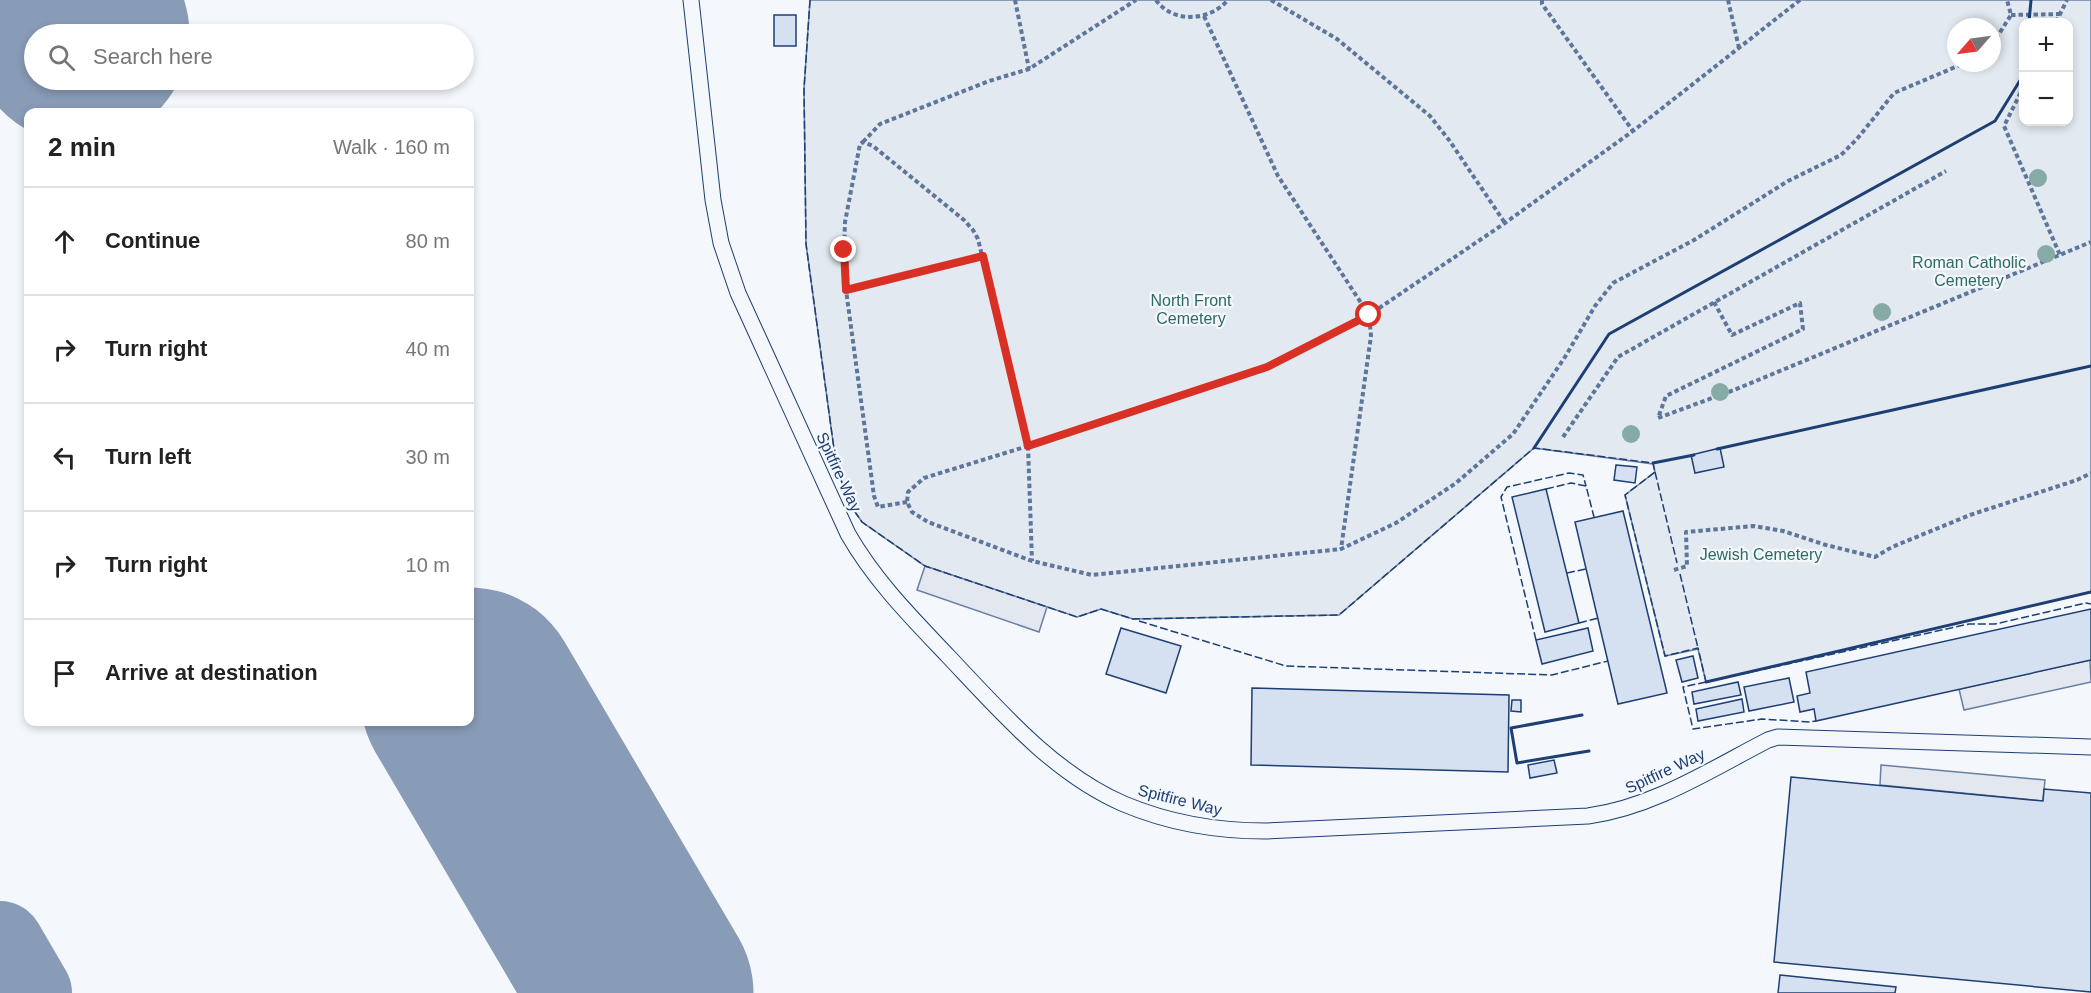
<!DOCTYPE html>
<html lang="en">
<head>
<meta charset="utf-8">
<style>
	:root { --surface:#fff; --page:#f6f6f6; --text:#222; --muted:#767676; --line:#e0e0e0 }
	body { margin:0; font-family:Helvetica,sans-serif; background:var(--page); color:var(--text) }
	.controls { position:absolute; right:18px; top:18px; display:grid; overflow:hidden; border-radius:12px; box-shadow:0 3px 9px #0003 }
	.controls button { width:54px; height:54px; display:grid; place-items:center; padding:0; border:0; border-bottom:2px solid var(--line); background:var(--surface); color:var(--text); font:30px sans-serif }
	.compass { position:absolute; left:1947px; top:18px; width:54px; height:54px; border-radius:50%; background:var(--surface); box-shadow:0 3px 9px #0003; rotate:242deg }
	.stop { position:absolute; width:18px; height:18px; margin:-14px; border:4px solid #d93025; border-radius:50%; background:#fff }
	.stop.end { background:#d93025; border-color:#fff; box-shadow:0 2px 6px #0008 }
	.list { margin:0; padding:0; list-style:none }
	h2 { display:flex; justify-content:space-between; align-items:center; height:78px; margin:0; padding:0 24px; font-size:26px }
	h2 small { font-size:20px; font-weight:400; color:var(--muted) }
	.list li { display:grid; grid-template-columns:39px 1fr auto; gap:18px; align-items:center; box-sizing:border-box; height:108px; padding:0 24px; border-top:2px solid var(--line) }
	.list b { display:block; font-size:22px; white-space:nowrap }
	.list em { font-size:20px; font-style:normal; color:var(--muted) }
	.icon { flex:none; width:33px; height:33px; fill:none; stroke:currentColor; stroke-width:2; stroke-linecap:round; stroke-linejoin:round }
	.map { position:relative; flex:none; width:2091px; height:993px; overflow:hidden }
	.search { position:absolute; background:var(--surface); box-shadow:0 3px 9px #0003; left:24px; top:24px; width:450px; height:66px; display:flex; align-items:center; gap:15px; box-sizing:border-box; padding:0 21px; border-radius:33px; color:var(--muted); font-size:22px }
	.panel { position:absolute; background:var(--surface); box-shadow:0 3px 9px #0003; left:24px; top:108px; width:450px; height:618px; border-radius:12px }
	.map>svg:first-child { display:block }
	.green { fill:#e3e9f0; stroke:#687fa3; stroke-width:1.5; fill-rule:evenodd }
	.parking { fill:#e3e8f0; stroke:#687fa3; stroke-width:1.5 }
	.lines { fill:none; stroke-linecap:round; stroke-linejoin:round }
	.taxiway { stroke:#889bb7; stroke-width:88 }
	.runway { stroke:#889bb7; stroke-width:219 }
	.building { fill:#d5e0f0; stroke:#1d3f73; stroke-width:1.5 }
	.service-casing { stroke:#1d3f73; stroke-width:17 }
	.path { stroke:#5e769c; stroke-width:4; stroke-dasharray:4.5 3; stroke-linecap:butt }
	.service { stroke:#f4f7fb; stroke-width:15 }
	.fence { stroke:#1d3f73; stroke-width:1.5; stroke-dasharray:8 3; stroke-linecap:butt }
	.wall { stroke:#1d3f73; stroke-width:3 }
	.tree { fill:#86aba6 }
	.route { stroke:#d93025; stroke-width:8 }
	.labels { text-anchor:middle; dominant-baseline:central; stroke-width:4.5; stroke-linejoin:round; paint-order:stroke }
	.park-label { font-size:16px; fill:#2c6c60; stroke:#f4f7fb }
	.street-label { font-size:16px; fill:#1d3f73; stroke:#f4f7fb }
</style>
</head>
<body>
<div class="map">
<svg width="2091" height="993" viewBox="0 0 2091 993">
	<rect width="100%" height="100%" fill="#f4f7fb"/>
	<!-- green -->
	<path class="green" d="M810,0H2091V592L1706,682L1698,649L1665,656L1625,495L1655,472L1653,464L1534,448L1339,615L1133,619L1101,609L1077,617L925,566L862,522L855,512L837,471L806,244L804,89ZM2024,22H2068V122H2024ZM1956,27H1992V63H1956Z"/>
	<!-- parking -->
	<g class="parking">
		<path d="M925,566L1047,607L1039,632L917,590Z"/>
		<path d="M2090,660L2091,682L1964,710L1959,689Z"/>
		<path d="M1881,765L2045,780L2043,801L1880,785Z"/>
	</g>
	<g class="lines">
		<!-- taxiway -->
		<path class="taxiway" d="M0,945L28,993"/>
		<!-- runway -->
		<g class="runway">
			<path d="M59,0L80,34"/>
			<path d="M470,697L644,993"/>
		</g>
	</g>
	<!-- building -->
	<g class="building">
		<rect x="774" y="15" width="22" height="31"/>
		<path d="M1720,448L1724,467L1695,473L1691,455Z"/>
		<path d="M1616,465L1637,467L1635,483L1614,480Z"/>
		<path d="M1546,489L1579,623L1545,632L1512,497Z"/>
		<path d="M1623,511L1667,693L1618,704L1575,522Z"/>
		<path d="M2091,609V660L1816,721L1814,709L1800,712L1797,696L1810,693L1806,672Z"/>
		<path d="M1121,628L1181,646L1166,693L1106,674Z"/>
		<path d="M1588,628L1593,651L1542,664L1536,640Z"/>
		<path d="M1693,656L1698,678L1682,682L1676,660Z"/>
		<path d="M1789,678L1794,702L1749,711L1744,687Z"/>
		<path d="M1738,682L1741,695L1694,704L1692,692Z"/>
		<path d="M1252,688L1509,695L1508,772L1251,765Z"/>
		<path d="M1742,699L1744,712L1698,721L1696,709Z"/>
		<path d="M1512,700H1521V712L1511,711Z"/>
		<path d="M1554,760L1557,773L1530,778L1528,765Z"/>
		<path d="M1791,777L2043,801L2044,789L2091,793V992L1774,962Z"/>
		<path d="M1780,975L1896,987L1895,993H1778Z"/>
	</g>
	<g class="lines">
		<defs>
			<path id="service" d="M691,0L713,200L721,243L738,293L848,534C875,581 911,617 948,656C1000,711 1054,774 1124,804C1169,823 1218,831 1266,831L1588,816C1653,807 1710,770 1768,740L1778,737L2091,747"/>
		</defs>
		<!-- service casing -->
		<use href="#service" class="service-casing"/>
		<!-- path -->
		<g class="path">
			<path d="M1015,0L1029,69"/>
			<path d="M1156,0C1173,24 1210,21 1228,0"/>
			<path d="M1271,0L1337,39L1430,116L1449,140L1505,223"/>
			<path d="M1542,0V4L1633,131"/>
			<path d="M1728,0L1739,48"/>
			<path d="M1800,0L1633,131L1505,223L1369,315L1267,367L1028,446L924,478L908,492L907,502L912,512L928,522L1032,561L1092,575L1341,549L1396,523L1456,483L1513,434L1565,357L1595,306L1613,283L1694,240L1788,181L1841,155L1857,139L1894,93L1965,63"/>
			<path d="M2011,15L2060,14"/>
			<path d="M1204,16L1278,176L1369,315L1371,336L1341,549"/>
			<path d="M2056,22L2067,0"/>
			<path d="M1992,45L2011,15L2007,0"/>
			<path d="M2024,86L2004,126L2060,255"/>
			<path d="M863,142L880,124L989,81L1029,69L1136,0"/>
			<path d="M846,290L983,256"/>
			<path d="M1714,302L1732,335L1800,303L1803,329L1666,396L1658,418L1734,390L2091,242"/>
			<path d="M1563,437L1618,357L1946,171"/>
			<path d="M907,502L878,507L874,496L846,290L844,250L845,222L860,144L863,142L873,146L964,220L973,230L978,239L1028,446L1032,561"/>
			<path d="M1674,570L1687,566L1686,532L1754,526L1783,531L1826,545L1875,557L1892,547L1970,515L2077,480L2091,473"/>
		</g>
		<!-- service -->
		<use href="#service" class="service"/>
		<!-- fence -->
		<g class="fence">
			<path d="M810,0L804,89L806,244L837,471L855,512L862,522L925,566L1077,617L1101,609L1133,619L1339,615L1534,448L1653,463L1655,472L1625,495L1665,656L1698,648L1706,682L1969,624H1995L2086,603L2091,604"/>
			<path d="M1655,472L1677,563"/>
			<path d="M1546,489L1571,483L1586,486L1594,517"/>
			<path d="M1567,573L1586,569"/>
			<path d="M1680,574L1698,648"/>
			<path d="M1139,621L1286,666L1552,675L1608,661"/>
			<path d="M1579,623L1598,618"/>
			<path d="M1536,640L1501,497L1507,487L1569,473L1583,475L1586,486"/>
			<path d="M1706,682L1683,687L1693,729L1762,719L1810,722L1816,721"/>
		</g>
		<!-- wall -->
		<g class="wall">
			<path d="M2029,22L2031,0"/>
			<path d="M1534,448L1609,334L1995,121L2024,74"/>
			<path d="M1717,449L2091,366"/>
			<path d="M1653,463L1694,455"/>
			<path d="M1706,682L2091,592"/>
			<path d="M1582,715L1511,728L1517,763L1589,751"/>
		</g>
	</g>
	<!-- trees -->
	<g class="tree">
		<circle cx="2038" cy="178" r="9"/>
		<circle cx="2046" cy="254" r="9"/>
		<circle cx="1882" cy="312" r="9"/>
		<circle cx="1720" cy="392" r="9"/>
		<circle cx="1631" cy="434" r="9"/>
	</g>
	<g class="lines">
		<!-- route -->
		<path class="route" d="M844,250L846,290L983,256L1028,446L1267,367L1369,315"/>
	</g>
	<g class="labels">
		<!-- park labels -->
		<g class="park-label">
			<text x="1969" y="262">Roman Catholic<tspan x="1969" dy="18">Cemetery</tspan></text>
			<text x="1191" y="300">North Front<tspan x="1191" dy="18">Cemetery</tspan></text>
			<text x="1761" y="554">Jewish Cemetery</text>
		</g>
		<!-- street labels -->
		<g class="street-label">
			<text transform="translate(839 472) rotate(65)">Spitfire Way</text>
			<text transform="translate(1665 771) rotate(-25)">Spitfire Way</text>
			<text transform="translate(1180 800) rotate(14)">Spitfire Way</text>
		</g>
	</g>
</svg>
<div class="controls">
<button>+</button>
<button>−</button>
</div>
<svg class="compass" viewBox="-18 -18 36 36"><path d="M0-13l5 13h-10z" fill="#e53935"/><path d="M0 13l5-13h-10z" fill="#767676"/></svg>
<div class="stop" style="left:1369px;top:315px"></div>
<div class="stop end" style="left:844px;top:250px"></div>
<div class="search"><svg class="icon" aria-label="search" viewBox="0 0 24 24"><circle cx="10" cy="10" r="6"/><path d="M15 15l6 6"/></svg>Search here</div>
<section class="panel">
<h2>2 min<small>Walk · 160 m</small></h2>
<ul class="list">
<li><svg class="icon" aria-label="ahead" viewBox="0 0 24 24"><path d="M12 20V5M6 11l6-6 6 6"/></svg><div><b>Continue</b></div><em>80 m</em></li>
<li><svg class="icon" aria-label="right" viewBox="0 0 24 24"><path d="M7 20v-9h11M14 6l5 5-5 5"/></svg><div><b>Turn right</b></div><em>40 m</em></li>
<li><svg class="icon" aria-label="left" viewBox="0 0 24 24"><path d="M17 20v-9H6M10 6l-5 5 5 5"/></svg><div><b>Turn left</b></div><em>30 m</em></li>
<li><svg class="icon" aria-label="right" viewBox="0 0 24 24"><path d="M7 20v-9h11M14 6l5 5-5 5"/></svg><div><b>Turn right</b></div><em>10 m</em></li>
<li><svg class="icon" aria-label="arrive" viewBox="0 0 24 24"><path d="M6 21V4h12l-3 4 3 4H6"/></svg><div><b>Arrive at destination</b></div></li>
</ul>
</section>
</div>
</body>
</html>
